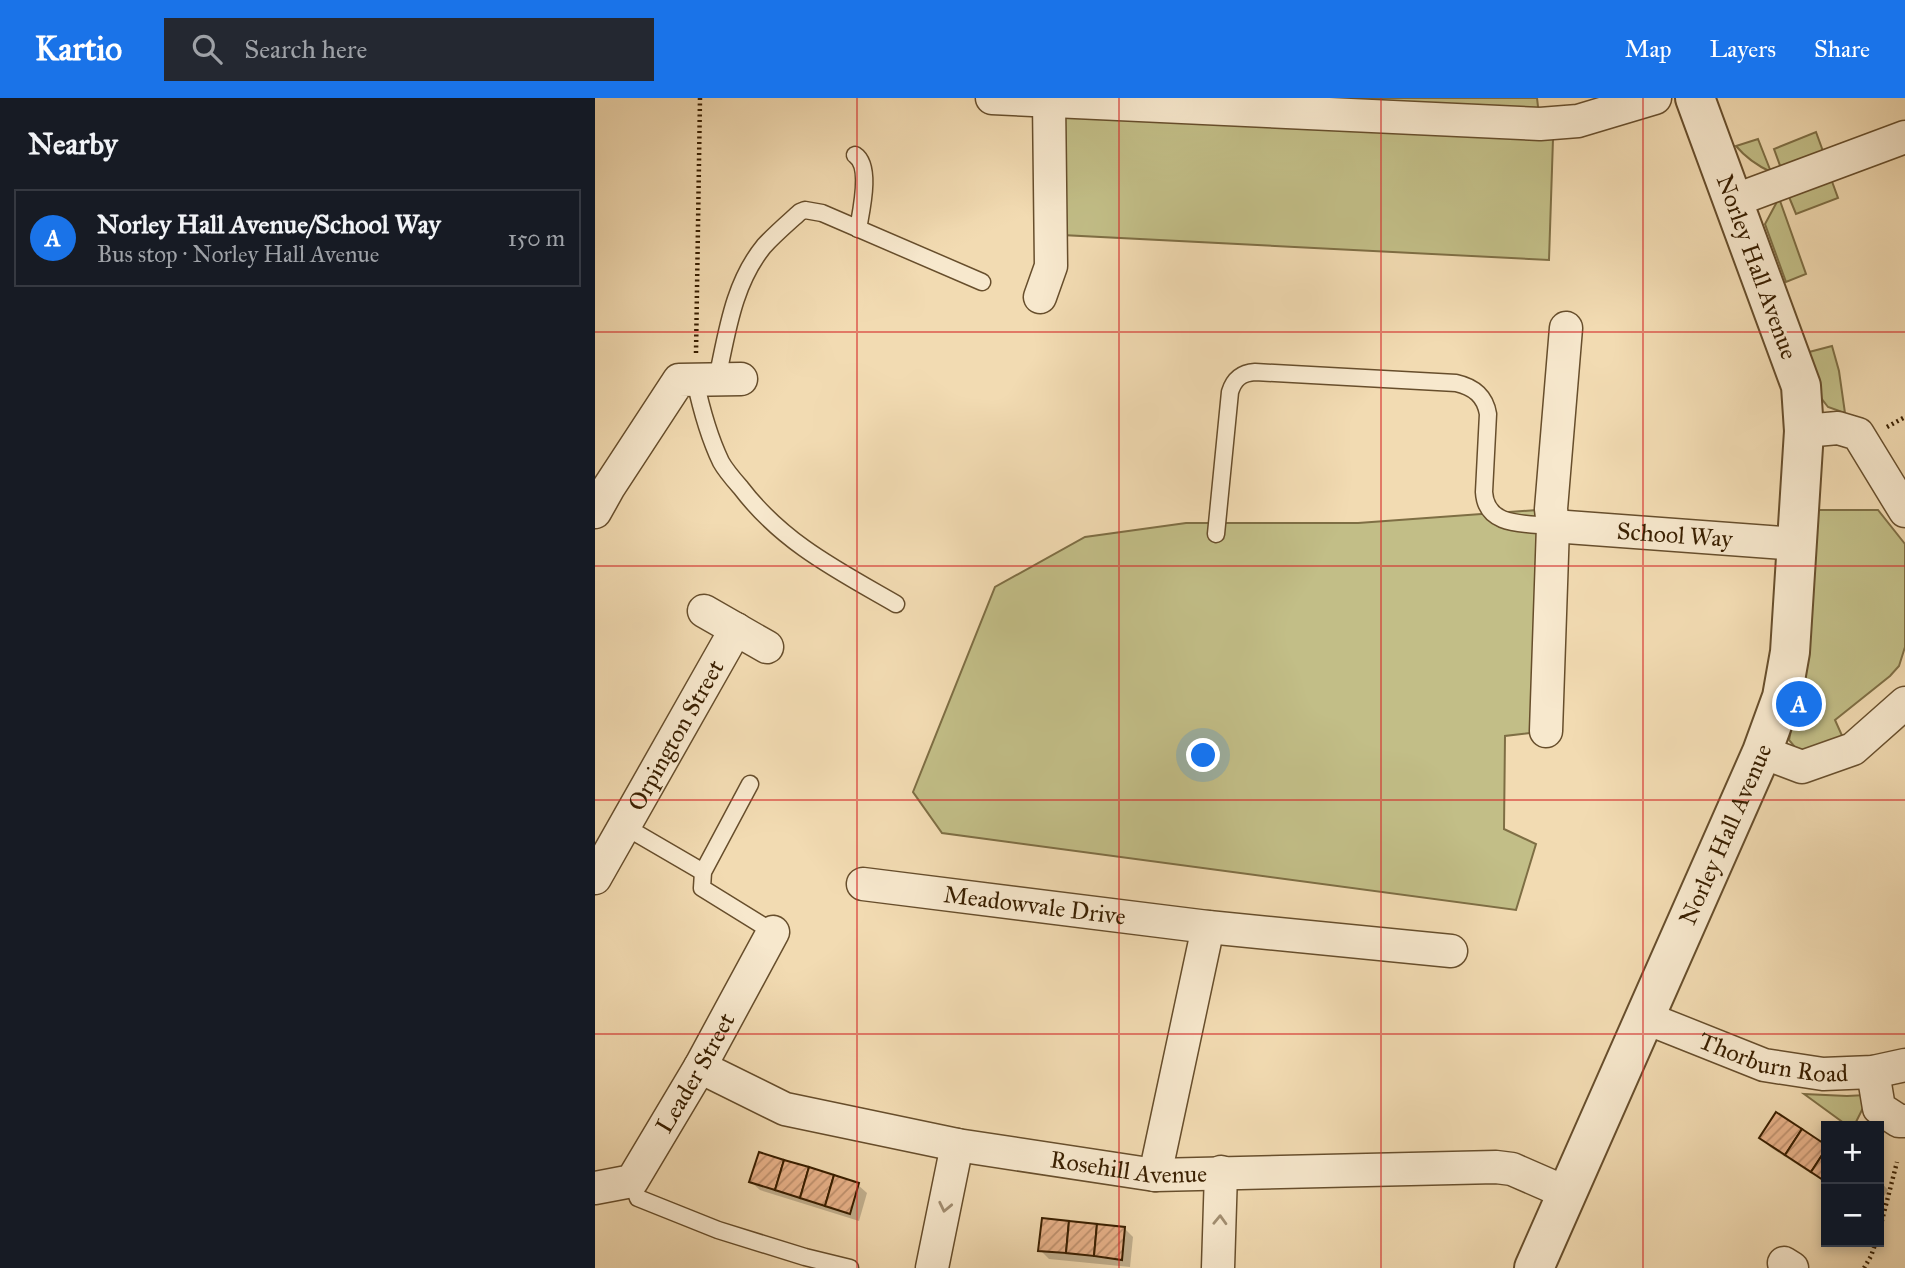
<!DOCTYPE html>
<html lang="en">
<head>
<meta charset="utf-8">
<style>
	:root { --surface:#171b24; --page:#242831; --text:#f1f3f6; --muted:#9ea1a6; --line:#363941; --accent:#1a73e8 }
	body { margin:0; font-family:"IM FELL Great Primer",serif; background:var(--page); color:var(--text) }
	.controls { position:absolute; right:21px; bottom:21px; display:grid; overflow:hidden; border-radius:0px; box-shadow:0 4px 10px #0003 }
	.controls button { width:63px; height:63px; display:grid; place-items:center; padding:0; border:0; border-bottom:2px solid var(--line); background:var(--surface); color:var(--text); font:35px sans-serif }
	.you { position:absolute; left:609px; top:658px; width:24px; height:24px; margin:-18px; border:5px solid #fff; border-radius:50%; background:#1a73e8; box-shadow:0 0 0 10px #1a73e833 }
	.badge { display:grid; place-items:center; width:46px; height:46px; border-radius:50%; background:var(--accent); color:#fff; font-size:23px; font-weight:700 }
	.pin { position:absolute; translate:-50% -50%; border:4px solid #fff; box-shadow:0 2px 7px #0006 }
	.list { margin:0; padding:0; list-style:none }
	h2 { display:flex; justify-content:space-between; align-items:center; height:91px; margin:0; padding:0 28px; font-size:30px }
	h2 small { font-size:23px; font-weight:400; color:var(--muted) }
	.list li { display:grid; grid-template-columns:46px 1fr auto; gap:21px; align-items:center; box-sizing:border-box; height:98px; margin:0 14px 14px; padding:0 14px; border:2px solid var(--line); border-radius:0px }
	.list b { display:block; font-size:26px; white-space:nowrap }
	.list p { margin:0; font-size:23px; white-space:nowrap; color:var(--muted) }
	.list em { font-size:23px; font-style:normal; color:var(--muted) }
	.icon { flex:none; width:38px; height:38px; fill:none; stroke:currentColor; stroke-width:2; stroke-linecap:round; stroke-linejoin:round }
	.map { position:relative; flex:none; width:1310px; height:1170px; overflow:hidden }
	header { display:flex; align-items:center; gap:42px; box-sizing:border-box; height:98px; padding:0 35px; background:var(--accent); color:#fff }
	header strong { font-size:33px }
	nav { display:flex; gap:38px; margin-inline-start:auto; font-size:24px }
	.search { width:490px; height:63px; background:var(--page); display:flex; align-items:center; gap:18px; box-sizing:border-box; padding:0 24px; border-radius:0px; color:var(--muted); font-size:26px }
	main { display:flex }
	aside { flex:1; background:var(--surface) }
	.map>svg:first-child { display:block }
	.green { fill:#c2be87; stroke:#7e6e44; stroke-width:2 }
	.shadow { fill:#0003 }
	.building { fill:url(#building-hatch); stroke:#391f00; stroke-width:2 }
	.lines { fill:none; stroke-linecap:round; stroke-linejoin:round }
	.service-casing { stroke:#674e2c; stroke-width:19 }
	.minor-casing { stroke:#674e2c; stroke-width:35 }
	.tertiary-casing { stroke:#674e2c; stroke-width:42 }
	.path { stroke:#391f00; stroke-width:4.5; stroke-dasharray:2 3.5; stroke-linecap:butt }
	.service { stroke:#f7e8cd; stroke-width:16 }
	.minor { stroke:#f7e8cd; stroke-width:32 }
	.tertiary { stroke:#f7e8cd; stroke-width:38 }
	.oneway { stroke:#a28e71 }
	.grid { fill:none; stroke:#d62828; stroke-width:2; stroke-opacity:0.55 }
	.labels { text-anchor:middle; dominant-baseline:central; stroke-width:6; stroke-linejoin:round; paint-order:stroke }
	.street-label { font-size:24px; fill:#391f00; stroke:#f7e8cd }
</style>
</head>
<body>
<header>
<strong>Kartio</strong>
<div class="search"><svg class="icon" aria-label="search" viewBox="0 0 24 24"><circle cx="10" cy="10" r="6"/><path d="M15 15l6 6"/></svg>Search here</div>
<nav><a>Map</a><a>Layers</a><a>Share</a></nav>
</header>
<main>
<aside>
<h2>Nearby<small></small></h2>
<ul class="list">
<li><span class="badge">A</span><div><b>Norley Hall Avenue/School Way</b><p>Bus stop · Norley Hall Avenue</p></div><em>150 m</em></li>
</ul>
</aside>
<div class="map">
<svg width="1310" height="1170" viewBox="0 0 1310 1170">
	<defs>
		<pattern id="building-hatch" width="6" height="6" patternUnits="userSpaceOnUse" patternTransform="scale(1.75)"><rect width="6" height="6" fill="#e9b38b"/><path d="M-1 1l2-2M0 6l6-6M5 7l2-2" fill="none" stroke="#be916f"/></pattern>
	</defs>
	<rect width="100%" height="100%" fill="#f2dbb2"/>
	<filter id="stains"><feTurbulence type="fractalNoise" baseFrequency=".00286" numOctaves="4"/><feColorMatrix values="0 0 0 0 .2 0 0 0 0 .09 0 0 0 0 .02 0 0 0 .5 -.17"/></filter>
	<radialGradient id="worn" r=".72"><stop offset=".6" stop-color="#630" stop-opacity="0"/><stop offset="1" stop-color="#630" stop-opacity=".3"/></radialGradient>
	<!-- green -->
	<g class="green">
		<path d="M432,0H942L945,26Z"/>
		<path d="M467,18L958,41L954,162L467,137Z"/>
		<path d="M1221,34L1229,56L1187,73L1179,51Z"/>
		<path d="M1163,41L1176,74C1161,67 1151,60 1141,48Z"/>
		<path d="M1235,78L1243,100L1201,116L1192,94Z"/>
		<path d="M1184,100L1211,176L1191,184L1170,126Z"/>
		<path d="M1237,248L1244,273L1250,315L1233,309L1223,296L1214,254Z"/>
		<path d="M956,411L951,633L910,638L909,731L941,746L921,812L347,735L318,694L400,489L490,439L591,425H763Z"/>
		<path d="M1222,412H1283L1310,446V549L1304,568L1295,578L1240,622L1249,642L1204,654L1194,642L1210,564Z"/>
		<path d="M1209,996L1252,998L1271,997L1270,1006L1259,1028H1253Z"/>
	</g>
	<!-- shadow -->
	<g class="shadow">
		<path d="M1181,1017L1231,1049V1085L1175,1049L1166,1040Z"/>
		<path d="M165,1056L263,1087L272,1095L264,1123L165,1092L156,1084Z"/>
		<path d="M1284,1082L1293,1092L1284,1106Z"/>
		<path d="M529,1130L538,1139L535,1169L454,1161L445,1152Z"/>
	</g>
	<!-- building -->
	<g class="building">
		<path d="M1181,1014L1207,1031L1190,1057L1164,1040Z"/>
		<path d="M1207,1031L1231,1047V1051L1216,1074L1190,1057Z"/>
		<path d="M1231,1051V1084L1216,1074Z"/>
		<path d="M164,1054L189,1062L180,1092L154,1084Z"/>
		<path d="M189,1062L214,1069L205,1100L180,1092Z"/>
		<path d="M214,1069L239,1077L230,1108L205,1100Z"/>
		<path d="M239,1077L264,1085L255,1116L230,1108Z"/>
		<path d="M447,1120L474,1123L471,1155L443,1153Z"/>
		<path d="M474,1123L502,1126L499,1158L471,1155Z"/>
		<path d="M502,1126L530,1129L527,1162L499,1158Z"/>
	</g>
	<g class="lines">
		<defs>
			<g id="service">
				<path d="M260,57C277,68 266,113 263,131"/>
				<path d="M122,281C132,235 138,186 169,148C180,136 193,125 205,114L210,112L227,115L387,184"/>
				<path d="M100,282C106,310 113,337 126,364C131,373 139,382 146,390C188,445 242,472 301,506"/>
				<path d="M621,436L635,294C639,281 646,275 660,274L861,285C879,289 890,298 893,316L889,394C891,430 931,425 958,428"/>
				<path d="M155,686L108,774L107,790L178,834"/>
				<path d="M29,728L108,774"/>
				<path d="M37,1083L43,1100L123,1132L210,1159L255,1170"/>
			</g>
			<g id="minor">
				<path d="M397,0L945,26L983,23L1060,0"/>
				<path d="M1138,103L1310,39"/>
				<path d="M445,199L456,168L454,3"/>
				<path d="M1209,333L1243,330L1263,336L1310,413"/>
				<path d="M0,414L14,389L84,282L146,281"/>
				<path id="s1" d="M958,428L1203,446"/>
				<path d="M109,513L172,549"/>
				<path d="M951,633L958,428L956,411L971,230"/>
				<path d="M1167,654L1207,669L1258,651L1310,605"/>
				<path id="s2" d="M0,780L141,531"/>
				<path id="s3" d="M268,786L613,829L856,853"/>
				<path id="s4" d="M1051,920L1169,967L1228,976L1278,974L1310,967"/>
				<path id="s5" d="M105,969L190,1011L362,1047L560,1077L901,1069L917,1071L972,1095"/>
				<path d="M1278,974L1284,1010L1304,1023H1310"/>
				<path d="M560,1077L613,829"/>
				<path id="s6" d="M0,1090L37,1083L105,969L178,834"/>
				<path d="M1189,1165L1197,1170"/>
				<path d="M337,1170L362,1047"/>
				<path d="M623,1170L626,1074"/>
			</g>
			<g id="tertiary">
				<path id="s7" d="M939,1170L1167,654L1187,599L1195,554L1209,333L1206,288L1100,0"/>
			</g>
		</defs>
		<!-- service casing -->
		<use href="#service" class="service-casing"/>
		<!-- minor casing -->
		<use href="#minor" class="minor-casing"/>
		<!-- tertiary casing -->
		<use href="#tertiary" class="tertiary-casing"/>
		<!-- path -->
		<g class="path">
			<path d="M101,255L105,0"/>
			<path d="M1292,329L1310,319"/>
			<path d="M1284,1134L1302,1064"/>
			<path d="M1269,1170L1276,1158L1281,1144"/>
		</g>
		<!-- service -->
		<use href="#service" class="service"/>
		<!-- minor -->
		<use href="#minor" class="minor"/>
		<!-- tertiary -->
		<use href="#tertiary" class="tertiary"/>
	</g>
	<!-- one-way arrows -->
	<defs><path id="oneway-chevron" d="M-2-3.5L2.5 0L-2 3.5" fill="none" stroke-width="1.6" stroke-linecap="round" stroke-linejoin="round" transform="scale(1.75)"/></defs>
	<g class="oneway">
		<use href="#oneway-chevron" transform="translate(350 1109) rotate(102)"/>
		<use href="#oneway-chevron" transform="translate(625 1122) rotate(-88)"/>
	</g>
	<!-- grid -->
	<path class="grid" d="M262,0V1170M524,0V1170M786,0V1170M1048,0V1170M0,234H1310M0,468H1310M0,702H1310M0,936H1310"/>
	<g class="labels">
		<!-- street labels -->
		<g class="street-label">
			<text transform="translate(1162 169) rotate(70)">Norley Hall Avenue</text>
			<text stroke="none"><textPath href="#s1" startOffset="122">School Way</textPath></text>
			<text stroke="none"><textPath href="#s2" startOffset="164">Orpington Street</textPath></text>
			<text stroke="none"><textPath href="#s7" startOffset="474">Norley Hall Avenue</textPath></text>
			<text stroke="none"><textPath href="#s3" startOffset="173">Meadowvale Drive</textPath></text>
			<text stroke="none"><textPath href="#s4" startOffset="135">Thorburn Road</textPath></text>
			<text stroke="none"><textPath href="#s6" startOffset="163">Leader Street</textPath></text>
			<text stroke="none"><textPath href="#s5" startOffset="444">Rosehill Avenue</textPath></text>
		</g>
	</g>
	<rect width="100%" height="100%" filter="url(#stains)"/>
	<rect width="100%" height="100%" fill="url(#worn)"/>
</svg>
<div class="controls">
<button>+</button>
<button>−</button>
</div>
<div class="you"></div>
<div class="pin badge" style="left:1204px;top:606px">A</div>
</div>
</main>
</body>
</html>
